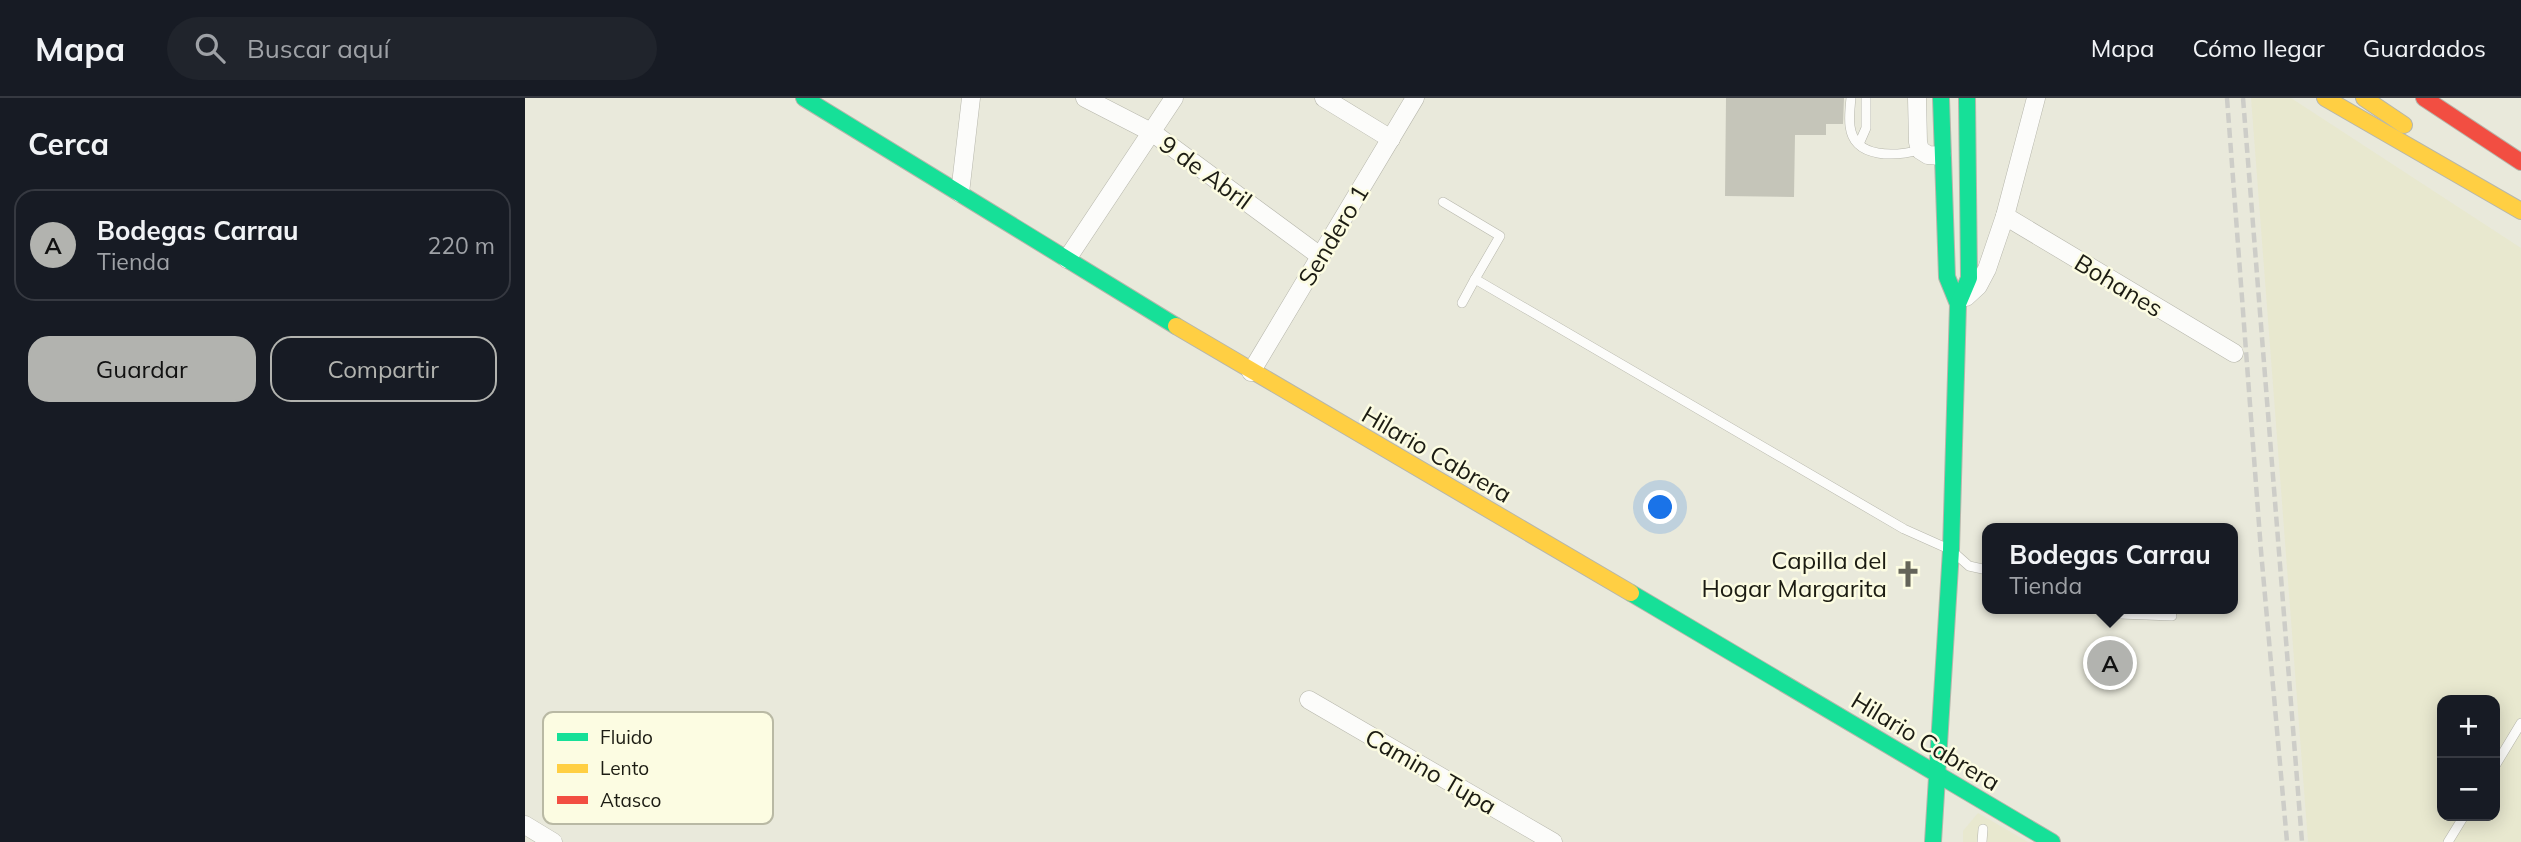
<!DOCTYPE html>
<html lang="es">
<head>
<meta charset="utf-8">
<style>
	:root { --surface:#171b24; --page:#20242c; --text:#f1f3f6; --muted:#9ea1a6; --line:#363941; --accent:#b2b3af }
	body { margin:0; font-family:Mulish,sans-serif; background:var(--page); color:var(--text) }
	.controls { position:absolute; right:21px; bottom:21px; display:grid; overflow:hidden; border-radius:14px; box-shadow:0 4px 18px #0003 }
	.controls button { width:63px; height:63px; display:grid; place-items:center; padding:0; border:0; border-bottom:2px solid var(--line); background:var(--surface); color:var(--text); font:35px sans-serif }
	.you { position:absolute; left:1136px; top:410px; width:24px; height:24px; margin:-18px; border:5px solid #fff; border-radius:50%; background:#1a73e8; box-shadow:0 0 0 10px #1a73e833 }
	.badge { display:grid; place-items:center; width:46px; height:46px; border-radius:50%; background:var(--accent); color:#111; font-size:23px; font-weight:700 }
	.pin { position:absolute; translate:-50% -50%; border:4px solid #fff; box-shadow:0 2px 7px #0006 }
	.popup { position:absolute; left:1457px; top:425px; width:256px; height:91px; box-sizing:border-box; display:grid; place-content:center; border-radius:14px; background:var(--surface); filter:drop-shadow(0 2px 5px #0005); font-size:23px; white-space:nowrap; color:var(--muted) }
	.popup b { font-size:26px; color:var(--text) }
	.popup::after { content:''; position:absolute; left:50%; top:100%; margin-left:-14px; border:14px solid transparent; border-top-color:var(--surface) }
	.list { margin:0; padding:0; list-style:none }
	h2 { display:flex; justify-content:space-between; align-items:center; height:91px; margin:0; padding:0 28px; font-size:30px }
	h2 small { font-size:23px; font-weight:400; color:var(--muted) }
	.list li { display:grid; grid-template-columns:46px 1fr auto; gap:21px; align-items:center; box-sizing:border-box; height:112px; margin:0 14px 14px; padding:0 14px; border:2px solid var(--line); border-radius:21px }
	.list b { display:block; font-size:26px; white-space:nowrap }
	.list p { margin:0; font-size:23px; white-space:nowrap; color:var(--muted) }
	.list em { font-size:23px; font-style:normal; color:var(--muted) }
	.actions { display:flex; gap:14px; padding:21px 28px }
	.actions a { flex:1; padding:16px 0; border:2px solid var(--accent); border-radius:21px; text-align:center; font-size:24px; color:var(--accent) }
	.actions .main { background:var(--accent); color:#111 }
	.icon { flex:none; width:38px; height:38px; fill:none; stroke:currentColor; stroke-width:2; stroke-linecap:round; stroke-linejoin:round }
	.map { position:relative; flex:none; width:1996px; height:744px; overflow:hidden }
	header { display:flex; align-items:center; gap:42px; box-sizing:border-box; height:98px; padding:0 35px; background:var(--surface); border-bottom:2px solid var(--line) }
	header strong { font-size:33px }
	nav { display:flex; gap:38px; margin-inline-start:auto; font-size:24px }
	.search { width:490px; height:63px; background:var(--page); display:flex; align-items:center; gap:18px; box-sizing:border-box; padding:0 24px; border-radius:38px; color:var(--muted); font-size:26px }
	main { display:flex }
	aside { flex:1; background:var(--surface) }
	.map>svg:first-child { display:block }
	.built { fill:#e8e8cf; fill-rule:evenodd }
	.building { fill:#c5c5b9 }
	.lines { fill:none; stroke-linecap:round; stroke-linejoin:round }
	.lane-casing { stroke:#b6b6ab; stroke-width:10 }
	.street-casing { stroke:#b6b6ab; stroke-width:19 }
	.fast-casing { stroke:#b6b6ab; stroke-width:18 }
	.slow-casing { stroke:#b6b6ab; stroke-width:18 }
	.jam-casing { stroke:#b6b6ab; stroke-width:18 }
	.lane { stroke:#fcfcfa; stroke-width:9 }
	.street { stroke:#fcfcfa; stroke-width:18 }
	.fast { stroke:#16e098; stroke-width:16 }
	.slow { stroke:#ffcf43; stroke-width:16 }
	.jam { stroke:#f24e42; stroke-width:16 }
	.rail { stroke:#cdcdc8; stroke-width:4.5; stroke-dasharray:10 5; stroke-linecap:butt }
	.labels { text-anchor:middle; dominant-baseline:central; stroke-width:5; stroke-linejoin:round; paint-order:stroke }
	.street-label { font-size:24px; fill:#1c1c13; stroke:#fcfce2 }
	.poi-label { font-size:24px; fill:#1c1c13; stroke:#fcfce2; text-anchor:end }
	.key { fill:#fcfce2; stroke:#b9b9a4; stroke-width:2 }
	.key-label { font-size:19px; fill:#1c1c13 }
</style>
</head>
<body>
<header>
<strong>Mapa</strong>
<div class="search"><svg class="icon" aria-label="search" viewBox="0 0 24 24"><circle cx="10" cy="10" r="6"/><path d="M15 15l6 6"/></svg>Buscar aquí</div>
<nav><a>Mapa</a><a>Cómo llegar</a><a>Guardados</a></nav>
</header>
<main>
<aside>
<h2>Cerca<small></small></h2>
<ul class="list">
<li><span class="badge">A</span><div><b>Bodegas Carrau</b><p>Tienda</p></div><em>220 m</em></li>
</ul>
<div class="actions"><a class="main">Guardar</a><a>Compartir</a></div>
</aside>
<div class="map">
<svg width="1996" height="744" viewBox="0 0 1996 744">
	<rect width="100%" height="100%" fill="#e9e9db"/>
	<!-- built -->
	<g class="built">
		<path d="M1726,0H1766L1996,150V744H1783ZM1917,602H1970V718H1917Z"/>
		<path d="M1453,715L1503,744H1438V733Z"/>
	</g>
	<!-- building -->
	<path class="building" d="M1201,0H1319L1318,26H1301V37H1270L1269,99L1200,98Z"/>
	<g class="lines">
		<defs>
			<g id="lane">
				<path d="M1326,0C1325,9 1324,19 1325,28C1329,62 1372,58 1395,52"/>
				<path d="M1334,46L1341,30V0"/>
				<path d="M918,104L975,138L950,181"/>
				<path d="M937,205L950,181L1379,431L1426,452L1444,468L1462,472"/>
				<path d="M1585,511L1595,516L1647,518"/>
				<path d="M1970,668L1996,625"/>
				<path d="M1457,744L1458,731"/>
				<path d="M1923,744L1939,718"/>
			</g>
			<g id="street">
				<path d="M560,0L628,35L795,158"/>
				<path d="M799,0L866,41"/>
				<path d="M1392,0L1393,44L1395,52L1403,57L1417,58"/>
				<path d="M435,95L446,0"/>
				<path d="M1480,118L1709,255"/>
				<path d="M542,161L649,0"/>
				<path d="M1441,199L1453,188L1462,171L1480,118L1511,0"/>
				<path d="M726,274L890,0"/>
				<path d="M784,602L1028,744"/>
				<path d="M0,727L28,744"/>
			</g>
			<g id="fast">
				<path d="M279,0L651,228"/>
				<path d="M1416,0L1422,179L1433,206"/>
				<path d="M1106,495L1527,744"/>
				<path d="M1408,744L1426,452L1433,206L1444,180L1442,0"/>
			</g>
			<g id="slow">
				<path d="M1800,0L1996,113"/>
				<path d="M1839,0L1879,27"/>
				<path d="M651,228L1106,495"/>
			</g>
			<path id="jam" d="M1899,0L1996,64"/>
		</defs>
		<!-- lane casing -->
		<use href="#lane" class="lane-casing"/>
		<!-- street casing -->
		<use href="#street" class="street-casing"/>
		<!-- fast casing -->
		<use href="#fast" class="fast-casing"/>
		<!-- slow casing -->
		<use href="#slow" class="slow-casing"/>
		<!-- jam casing -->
		<use href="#jam" class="jam-casing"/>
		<!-- lane -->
		<use href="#lane" class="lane"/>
		<!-- street -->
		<use href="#street" class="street"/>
		<!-- fast -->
		<use href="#fast" class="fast"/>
		<!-- slow -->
		<use href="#slow" class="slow"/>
		<!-- jam -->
		<use href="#jam" class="jam"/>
		<!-- rail -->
		<g class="rail">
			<path d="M1702,0L1736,453L1762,744"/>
			<path d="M1718,0L1777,744"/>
		</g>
	</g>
	<!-- icons -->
	<defs>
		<symbol id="church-bare" viewBox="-9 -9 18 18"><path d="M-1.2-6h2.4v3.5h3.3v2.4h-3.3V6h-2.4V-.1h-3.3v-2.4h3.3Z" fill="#646459" stroke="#fcfce2" stroke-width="2.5" paint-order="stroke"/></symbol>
	</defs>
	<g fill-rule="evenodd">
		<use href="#church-bare" x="1364" y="457" width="38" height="38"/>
	</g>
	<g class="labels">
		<!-- street labels -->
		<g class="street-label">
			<text transform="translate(681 74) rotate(36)">9 de Abril</text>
			<text transform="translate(808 137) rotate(-59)">Sendero 1</text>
			<text transform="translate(1594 187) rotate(31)">Bohanes</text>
			<text transform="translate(912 356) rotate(30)">Hilario Cabrera</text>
			<text transform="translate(1401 643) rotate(31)">Hilario Cabrera</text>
			<text transform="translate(906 673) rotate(30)">Camino Tupa</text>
		</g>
		<!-- poi labels -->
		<g class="poi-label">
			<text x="1362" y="462">Capilla del<tspan x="1362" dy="28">Hogar Margarita</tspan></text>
		</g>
	</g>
	<!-- legend -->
	<rect x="18" y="614" width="230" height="112" rx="10" class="key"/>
	<rect x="32" y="635" width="31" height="8" fill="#16e098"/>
	<rect x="32" y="666" width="31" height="9" fill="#ffcf43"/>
	<rect x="32" y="698" width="31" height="8" fill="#f24e42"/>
	<g class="key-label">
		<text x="75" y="646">Fluido</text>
		<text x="75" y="677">Lento</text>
		<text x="75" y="709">Atasco</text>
	</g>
</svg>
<div class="controls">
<button>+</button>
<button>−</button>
</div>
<div class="you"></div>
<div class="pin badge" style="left:1585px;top:565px">A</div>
<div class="popup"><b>Bodegas Carrau</b>Tienda</div>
</div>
</main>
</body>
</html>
